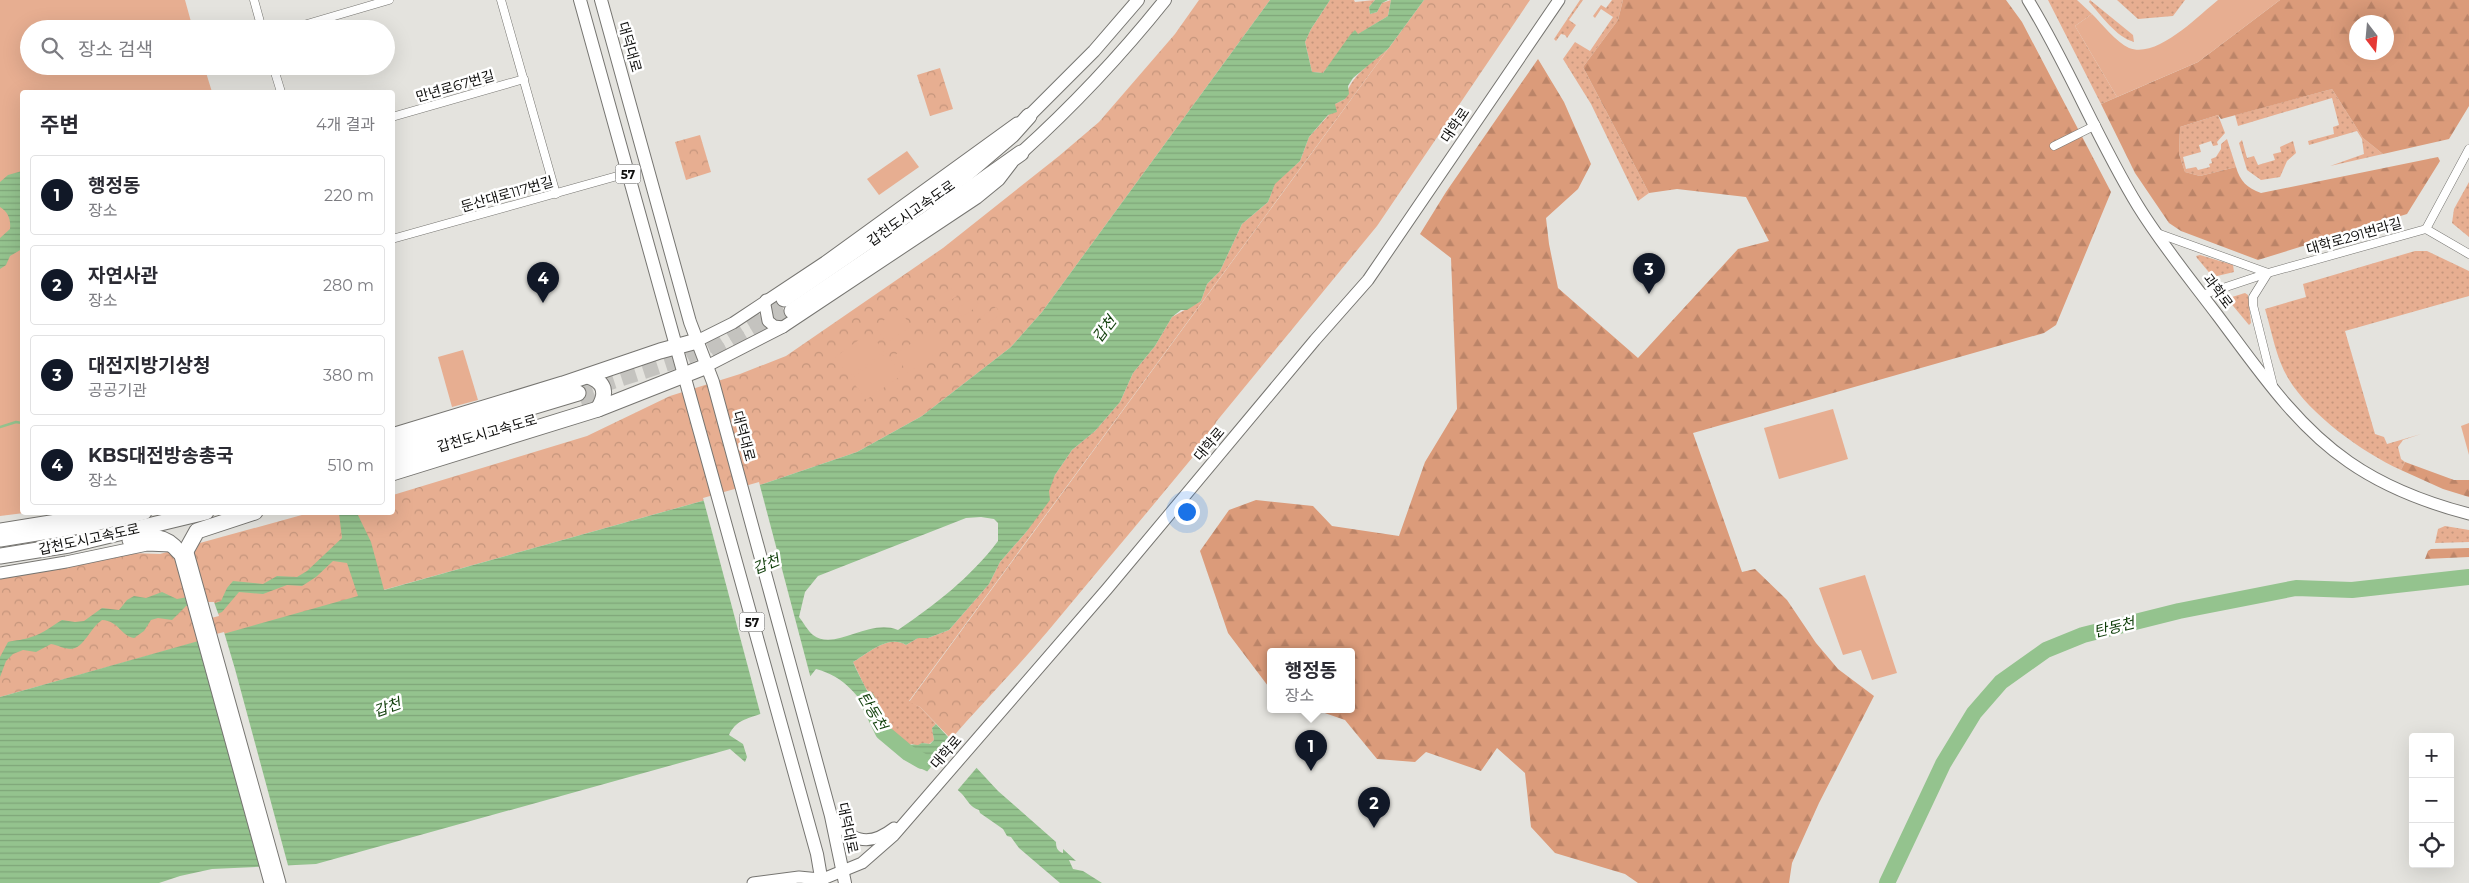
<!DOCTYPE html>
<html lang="ko">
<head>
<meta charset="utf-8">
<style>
	:root { --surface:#fff; --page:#f7f7f7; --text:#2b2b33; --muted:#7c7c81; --line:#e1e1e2; --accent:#111827 }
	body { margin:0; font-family:Montserrat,"Noto Sans KR",sans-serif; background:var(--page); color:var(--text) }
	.controls { position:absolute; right:15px; bottom:15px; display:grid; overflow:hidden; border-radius:5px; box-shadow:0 5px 20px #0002 }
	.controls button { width:45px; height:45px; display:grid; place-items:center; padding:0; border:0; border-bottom:1px solid var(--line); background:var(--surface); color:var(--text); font:25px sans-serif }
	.compass { position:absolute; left:2349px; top:15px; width:45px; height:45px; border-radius:50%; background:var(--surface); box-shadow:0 5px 20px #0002; rotate:164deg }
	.you { position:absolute; left:1186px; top:511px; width:18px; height:18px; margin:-12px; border:4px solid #fff; border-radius:50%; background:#1a73e8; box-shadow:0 0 0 8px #1a73e833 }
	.badge { display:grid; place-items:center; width:32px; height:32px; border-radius:50%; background:var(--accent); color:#fff; font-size:16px; font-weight:700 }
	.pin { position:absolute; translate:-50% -41px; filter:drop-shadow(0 1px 2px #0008) }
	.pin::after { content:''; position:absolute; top:26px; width:18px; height:15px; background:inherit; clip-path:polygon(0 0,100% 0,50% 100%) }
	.popup { position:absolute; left:1267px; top:648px; width:88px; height:65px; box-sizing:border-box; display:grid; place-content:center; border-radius:5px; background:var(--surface); filter:drop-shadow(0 1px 4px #0005); font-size:16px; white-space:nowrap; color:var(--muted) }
	.popup b { font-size:19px; color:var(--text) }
	.popup::after { content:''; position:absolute; left:50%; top:100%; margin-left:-10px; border:10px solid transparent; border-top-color:var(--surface) }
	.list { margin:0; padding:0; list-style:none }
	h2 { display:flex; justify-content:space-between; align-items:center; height:65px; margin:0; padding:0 20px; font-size:21px }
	h2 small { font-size:16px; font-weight:400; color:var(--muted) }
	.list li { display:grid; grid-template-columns:32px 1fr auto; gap:15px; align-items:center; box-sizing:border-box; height:80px; margin:0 10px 10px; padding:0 10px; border:1px solid var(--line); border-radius:5px }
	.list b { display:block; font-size:19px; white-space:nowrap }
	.list p { margin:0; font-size:16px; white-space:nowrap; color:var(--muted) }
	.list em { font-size:16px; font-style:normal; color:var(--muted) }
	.icon { flex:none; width:28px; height:28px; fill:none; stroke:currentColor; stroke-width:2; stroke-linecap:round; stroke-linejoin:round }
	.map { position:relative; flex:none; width:2469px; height:883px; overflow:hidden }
	.search { position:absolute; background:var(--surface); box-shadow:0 5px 20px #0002; left:20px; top:20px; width:375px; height:55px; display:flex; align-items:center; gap:12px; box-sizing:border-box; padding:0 18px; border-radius:28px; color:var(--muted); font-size:19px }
	.panel { position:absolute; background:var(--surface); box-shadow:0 5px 20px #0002; left:20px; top:90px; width:375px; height:425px; border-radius:5px }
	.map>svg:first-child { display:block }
	.grass { fill:url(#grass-dots) }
	.forest { fill:url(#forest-firs); fill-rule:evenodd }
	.park { fill:url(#park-crowns) }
	.garden { fill:#e7ae91 }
	.water { fill:url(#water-rules); fill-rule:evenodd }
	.pier { fill:#e4e3de }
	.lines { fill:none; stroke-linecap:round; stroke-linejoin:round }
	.stream { stroke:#94c38e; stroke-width:2.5 }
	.river { stroke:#94c38e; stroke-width:16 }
	.highway-tunnel { stroke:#c4c3bf; stroke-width:15; stroke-dasharray:15 8; stroke-linecap:butt }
	.street-casing { stroke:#767571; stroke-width:9 }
	.secondary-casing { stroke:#767571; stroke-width:13 }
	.primary-casing { stroke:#767571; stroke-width:14 }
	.highway-casing { stroke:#767571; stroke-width:17 }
	.street { stroke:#fff; stroke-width:8 }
	.secondary { stroke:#fff; stroke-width:11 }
	.primary { stroke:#fff; stroke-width:12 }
	.highway { stroke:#fff; stroke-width:15 }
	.labels { text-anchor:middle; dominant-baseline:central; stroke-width:5; stroke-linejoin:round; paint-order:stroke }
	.shield { fill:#fff; stroke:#585857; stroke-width:1 }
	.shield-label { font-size:12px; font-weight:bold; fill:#10100f }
	.street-label { font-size:14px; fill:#10100f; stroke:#fff }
	.water-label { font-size:15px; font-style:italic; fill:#0f3e09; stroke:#fff }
</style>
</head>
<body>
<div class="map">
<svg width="2469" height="883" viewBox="0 0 2469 883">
	<defs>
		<pattern id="grass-dots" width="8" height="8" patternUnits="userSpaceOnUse" patternTransform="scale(1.25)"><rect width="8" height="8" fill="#e7ae91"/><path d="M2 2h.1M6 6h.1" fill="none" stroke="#c5957c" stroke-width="1.8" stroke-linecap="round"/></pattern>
		<pattern id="forest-firs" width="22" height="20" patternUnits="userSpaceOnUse" patternTransform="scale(1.25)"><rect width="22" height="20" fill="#db9b7a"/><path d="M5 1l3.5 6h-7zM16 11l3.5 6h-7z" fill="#bb8468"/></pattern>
		<pattern id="park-crowns" width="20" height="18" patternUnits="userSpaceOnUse" patternTransform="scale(1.25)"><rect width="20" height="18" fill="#e7ae91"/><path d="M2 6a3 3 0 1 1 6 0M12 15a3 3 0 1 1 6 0" fill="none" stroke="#c5957c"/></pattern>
		<pattern id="water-rules" width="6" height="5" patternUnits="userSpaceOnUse" patternTransform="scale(1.25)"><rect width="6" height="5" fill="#94c38e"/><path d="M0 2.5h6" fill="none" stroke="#7fa679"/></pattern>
	</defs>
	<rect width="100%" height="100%" fill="#e4e3de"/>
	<!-- grass -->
	<g class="grass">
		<path d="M1330,0H1354L1355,2L1375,0L1369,7L1370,14L1377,12L1382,3L1391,0L1388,16L1357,35L1355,31L1323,73L1312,72L1305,42L1311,29Z"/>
		<path d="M1580,0H1583L1569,20L1576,25L1567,38L1565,35L1561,34L1556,41L1554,39Z"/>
		<path d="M1612,0H1623L1618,20L1583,67L1649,193L1638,201L1591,104L1563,59L1575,42L1590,51L1613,17L1601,9L1595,18L1593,16L1601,5L1606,8Z"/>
		<path d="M2048,0H2077L2092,14L2075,26L2117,97L2101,104Z"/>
		<path d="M2090,0L2133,35L2134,42C2116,37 2101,15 2089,2Z"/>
		<path d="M2117,0H2185L2173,16L2138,19Z"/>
		<path d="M1388,49L909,701L920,707L936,724L932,728L934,740L929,744L922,743L918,746L912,744L905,747L892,735L879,717L871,695L865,687L853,662C868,653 889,634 906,645L918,638H928L949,630L989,584L1000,562L1027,531L1055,475L1072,450L1095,431L1120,402L1133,373L1155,346L1172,317L1201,301L1207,284L1220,271L1242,224L1268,202L1275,183L1300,161L1309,137L1335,108V104L1345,99C1350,76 1370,64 1388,49Z"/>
		<path d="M2332,89L2363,138L2383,154L2330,166L2364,154L2362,139L2357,131L2309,145L2308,141L2334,134L2333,127L2339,125L2332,98L2238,126L2235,115Z"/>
		<path d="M2218,115L2225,133L2217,142L2218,145L2213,146L2211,141L2199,145L2201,152L2183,157L2186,169L2196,167L2198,170L2210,167L2209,164L2212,163L2211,159L2216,157L2221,149V144L2227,139L2236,167L2200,176L2185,172L2179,154L2180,127Z"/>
		<path d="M2242,140L2247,158L2254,156L2258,165L2275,160L2273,154L2281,152L2280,147L2293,141L2296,153L2287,161L2280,177L2261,180L2247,170L2239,143Z"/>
		<path d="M2469,182V237L2452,223L2454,209Z"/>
		<path d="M2415,251H2427L2469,271V296L2345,331L2375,434L2384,437L2387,444L2421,434L2403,440L2398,447L2401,459L2405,462L2401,470C2362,452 2310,415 2288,378C2276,358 2272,332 2265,309L2306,297L2303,284Z"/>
		<path d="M2200,255L2233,265L2234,272L2213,277L2197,258L2196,256Z"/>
		<path d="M2245,293L2248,295L2251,323L2249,325L2229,301L2232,297Z"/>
		<path d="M2445,526L2469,530V542L2435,543L2438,529Z"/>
	</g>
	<!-- forest -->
	<g class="forest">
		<path d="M1623,0H2006L2022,22L2111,192L2056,325L2044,333L1693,433L1742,572L1755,569L1787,600L1816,643L1838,669L1874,696L1819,803L1792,863L1789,883H1638L1625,874L1555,853L1531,827L1525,773L1497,748L1481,771L1426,752L1415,762L1377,759L1345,720L1316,710H1351V652H1271V690L1228,633L1200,551L1229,510L1256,500L1313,506L1332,526L1399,536L1425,462L1457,409L1451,258L1420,234L1446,192L1538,59L1564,102L1591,164L1578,189L1546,218L1549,244L1558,288L1638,358L1738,249L1769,241L1746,197L1677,189L1649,193L1583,67L1618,20Z"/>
		<path d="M2280,0H2469V106L2449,139L2383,154L2363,138L2332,89L2221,119L2218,115L2180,127L2179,154L2185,172L2200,176L2236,167C2240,181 2247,188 2261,193L2438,157L2440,161L2407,214L2258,260L2181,231L2169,223L2135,173L2101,104L2198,62ZM2356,22H2386V52H2356Z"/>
		<path d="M2405,462L2454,480H2469V497L2443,489L2401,470Z"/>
		<path d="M2469,548V557L2425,559L2428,551L2431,549Z"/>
	</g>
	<!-- park -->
	<g class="park">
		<path d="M1199,0H1270L1042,312L1011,347L922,416L857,452L763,484L0,697V576L130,553L160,554L309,513L392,512L393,495L587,436L670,396L740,374L786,356L943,248L1059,156L1099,122L1175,34Z"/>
		<path d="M1424,0H1530L1377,226L1216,422L1211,435C1157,501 1102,566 1048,631C1017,668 982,703 951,739L920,707L909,702Z"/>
		<path d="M940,68L953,109L930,116L917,75Z"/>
		<path d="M700,135L711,172L686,180L675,142Z"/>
	</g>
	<!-- garden -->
	<g class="garden">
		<path d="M0,0H185L193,29H29V66H204L212,92H22L24,513L0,516Z"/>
		<path d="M2218,0H2280L2198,62L2117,97L2075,26L2092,14C2102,24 2116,42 2129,48C2157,59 2198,16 2218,0Z"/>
		<path d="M907,151L919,167L879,195L867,179Z"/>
		<path d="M951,288L957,296L939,308L934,300Z"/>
		<path d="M974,297L979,305L962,317L957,309Z"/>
		<path d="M996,307L1001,314L985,325L980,318Z"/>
		<path d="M899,309L911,326L887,343L875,327Z"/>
		<path d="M933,328L946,346L908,373L895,355Z"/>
		<path d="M870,332L884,352L849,377L835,357Z"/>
		<path d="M463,350L478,400L452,407L438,357Z"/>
		<path d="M886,353L902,375L866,400L851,379Z"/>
		<path d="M1833,409L1848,459L1779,479L1764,428Z"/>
		<path d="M2469,423V455L2461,426Z"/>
		<path d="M1865,575L1897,673L1872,680L1861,650L1843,655L1819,588Z"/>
	</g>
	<!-- water -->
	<g class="water">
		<path d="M1270,0H1330L1311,29L1305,42L1312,72L1323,73L1350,35L1355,30L1358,34L1388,16L1391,0H1424L1388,49L1353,78L1348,86L1349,94L1345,99L1335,104L1337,112L1328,115L1309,137L1300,161L1275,184L1268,202L1242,224L1220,271L1207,284L1201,301L1187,310H1181L1172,317L1155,346L1133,373L1120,402L1095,431L1072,450L1055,475L1049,491L1050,500L1027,531L1000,562L989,584L949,630L928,638H918L906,645C889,634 868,653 853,662C861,681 872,697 879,717L874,720C858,695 845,677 816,669C803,687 780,704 760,714C747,719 736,720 729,735L743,744L747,757L745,762L730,749L316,864L212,869L180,876L159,883H0V697L358,596L347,563L333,561L316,577L302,586L287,585L263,594L239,592L222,612L213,616L191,606H186L172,620L158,618L151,620L144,631L134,638C121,636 119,621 102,620C90,628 84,648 71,649C64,649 58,645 51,644L36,652L23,650L13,654L6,661L0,677V657L8,642C16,640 24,640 31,637C42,634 52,626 62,620L75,622L84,621L102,608L119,610L127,600L134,596L146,598L162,592L177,599L188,597L209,605L221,601L227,588L233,581L263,584L277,576L297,577L307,571L342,538L339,513H357L371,542L384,590L763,484L857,452L922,416L1011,347L1042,312ZM981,517L994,519L998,523V541C971,577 935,605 898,630C868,618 835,652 813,635C808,631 803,622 799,617L805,592L818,576L966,518Z"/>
		<path d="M1375,0H1388L1382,3L1377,12L1370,14L1369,7Z"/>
		<path d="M22,171V249L10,256L6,265L0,269V238L10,229C11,219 8,212 0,207V182L8,175Z"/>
		<path d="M936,724L998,791L1056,842C1056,847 1057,851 1063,853V849L1076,861L1069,860L1073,869L1083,871L1102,883H1060L1019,848L1011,837L1007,836L1003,829L980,813L979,810C970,807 968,801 962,794C944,775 916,770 898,754C904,747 909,743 918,745L922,743L930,744L934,740L932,728Z"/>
	</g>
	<!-- pier -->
	<g class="pier">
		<path d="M759,482L811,679L791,697L761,716L703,498Z"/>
		<path d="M187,594L206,602H214L219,616L207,619L188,608L185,596Z"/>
		<path d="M224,632L235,669L289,869L259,870L263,868L197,639Z"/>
		<path d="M954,739L979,765L956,792L926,773Z"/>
	</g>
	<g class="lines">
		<!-- stream -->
		<path class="stream" d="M0,427L16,422L22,423"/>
		<!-- river -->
		<g class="river">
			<path d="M867,699L883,732L908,753L922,761"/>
			<path d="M1887,883L1943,764L1974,713L2001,682L2046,650L2083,635L2179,611L2296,588L2352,590L2469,577"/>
		</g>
		<!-- highway-tunnel -->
		<g class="highway-tunnel">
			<path d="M714,357L792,311"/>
			<path d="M578,393L682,359L713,344L784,299"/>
			<path d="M582,405L611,396"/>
		</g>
		<defs>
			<g id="street">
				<path d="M254,0L262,29"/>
				<path d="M501,0L556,194"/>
				<path d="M290,29L389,0"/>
				<path d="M273,66L281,92"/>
				<path d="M392,117L524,79"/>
				<path d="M2054,146L2096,125"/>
				<path d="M2426,229L2469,254"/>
				<path d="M2157,233L2268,273"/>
				<path d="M392,239L628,173"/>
				<path d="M2268,273L2253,297V305L2273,385"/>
				<path d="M2202,295L2268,273L2426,229L2469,149"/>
			</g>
			<g id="secondary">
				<path d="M2028,0C2069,67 2098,141 2138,206C2162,245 2191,280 2218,316C2257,368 2295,425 2349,462C2385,487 2427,503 2469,514"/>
				<path d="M766,300L765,305L768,321L774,326L783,327"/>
				<path d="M697,341L733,323L825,262L1017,123"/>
				<path d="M707,366L783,327L977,198L999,180L1012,163"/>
				<path d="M0,529L106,512"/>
				<path d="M187,549L280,883"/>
				<path d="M0,573L66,562L147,545L171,546L179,552L270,883"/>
				<path d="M831,816C850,840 867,849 894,828"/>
				<path d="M753,883L799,877L820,879"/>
				<path d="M813,883L862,863L894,835L1107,589L1315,340L1368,280L1559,0"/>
			</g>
			<g id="primary">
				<path d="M580,0L817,854L822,883"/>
				<path d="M601,0L690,322L713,382L831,816L845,883"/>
				<path d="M1029,116L1094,51L1138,0"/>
				<path d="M1021,153C1073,106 1121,55 1165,0"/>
			</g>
			<g id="highway">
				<path d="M784,299L965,175L1012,135L1029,116"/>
				<path d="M792,311L929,218L1021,153"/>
				<path d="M588,376C605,382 608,393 598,409"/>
				<path d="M392,436L563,384L660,351L697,341"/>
				<path d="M392,449L578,393"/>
				<path d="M392,461L482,435"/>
				<path d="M392,473L598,409L707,366"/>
				<path d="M0,539L86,525L144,512"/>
				<path d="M130,540C151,536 165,534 179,552"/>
				<path d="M187,549L197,531L255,512"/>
				<path d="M0,556L69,545L206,512"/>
			</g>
		</defs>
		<!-- street casing -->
		<use href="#street" class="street-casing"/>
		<!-- secondary casing -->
		<use href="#secondary" class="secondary-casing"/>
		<!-- primary casing -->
		<use href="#primary" class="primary-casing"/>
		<!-- highway casing -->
		<use href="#highway" class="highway-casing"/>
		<!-- street -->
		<use href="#street" class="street"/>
		<!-- secondary -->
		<use href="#secondary" class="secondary"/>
		<!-- primary -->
		<use href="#primary" class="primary"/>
		<!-- highway -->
		<use href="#highway" class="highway"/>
	</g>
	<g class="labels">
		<!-- shield labels -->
		<g class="shield">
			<rect x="615.5" y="164.5" width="25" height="19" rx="4"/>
			<rect x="739.5" y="612.5" width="25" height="19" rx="4"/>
		</g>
		<g class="shield-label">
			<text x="628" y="174">57</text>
			<text x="752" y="622">57</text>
		</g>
		<!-- street labels -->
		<g class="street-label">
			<text transform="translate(630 47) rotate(74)">대덕대로</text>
			<text transform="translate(455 86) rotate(-16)">만년로67번길</text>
			<text transform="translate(1455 125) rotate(-56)">대학로</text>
			<text transform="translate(507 194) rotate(-16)">둔산대로117번길</text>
			<text transform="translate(911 213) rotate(-35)">갑천도시고속도로</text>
			<text transform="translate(2354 236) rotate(-16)">대학로291번라길</text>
			<text transform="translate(2218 291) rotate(53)">과학로</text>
			<text transform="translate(487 433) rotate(-16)">갑천도시고속도로</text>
			<text transform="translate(744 436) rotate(75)">대덕대로</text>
			<text transform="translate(1209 444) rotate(-50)">대학로</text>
			<text transform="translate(89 539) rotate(-12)">갑천도시고속도로</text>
			<text transform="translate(946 752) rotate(-49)">대학로</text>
			<text transform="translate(848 828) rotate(78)">대덕대로</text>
		</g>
		<!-- water labels -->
		<g class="water-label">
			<text transform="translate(1104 329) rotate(-53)">갑천</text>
			<text transform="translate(766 564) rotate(-22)">갑천</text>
			<text transform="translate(2114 627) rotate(-14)">탄동천</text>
			<text transform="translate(387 707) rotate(-20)">갑천</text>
			<text transform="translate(873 711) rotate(59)">탄동천</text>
		</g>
	</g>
</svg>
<div class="controls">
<button>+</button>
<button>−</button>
<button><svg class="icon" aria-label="locate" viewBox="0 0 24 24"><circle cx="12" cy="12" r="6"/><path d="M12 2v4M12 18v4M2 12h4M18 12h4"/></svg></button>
</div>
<svg class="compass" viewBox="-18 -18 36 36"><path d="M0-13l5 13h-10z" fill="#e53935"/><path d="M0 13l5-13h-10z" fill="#7c7c81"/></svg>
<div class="you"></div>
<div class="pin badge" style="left:1311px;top:771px">1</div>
<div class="popup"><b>행정동</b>장소</div>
<div class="pin badge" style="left:1374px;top:828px">2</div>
<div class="pin badge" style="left:1649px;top:294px">3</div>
<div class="pin badge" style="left:543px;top:303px">4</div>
<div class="search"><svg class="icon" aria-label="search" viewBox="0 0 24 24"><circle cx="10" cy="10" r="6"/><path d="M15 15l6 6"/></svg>장소 검색</div>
<section class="panel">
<h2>주변<small>4개 결과</small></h2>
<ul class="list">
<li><span class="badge">1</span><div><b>행정동</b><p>장소</p></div><em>220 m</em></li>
<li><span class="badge">2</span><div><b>자연사관</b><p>장소</p></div><em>280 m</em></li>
<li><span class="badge">3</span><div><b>대전지방기상청</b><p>공공기관</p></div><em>380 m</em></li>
<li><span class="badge">4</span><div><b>KBS대전방송총국</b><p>장소</p></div><em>510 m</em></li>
</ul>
</section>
</div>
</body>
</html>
